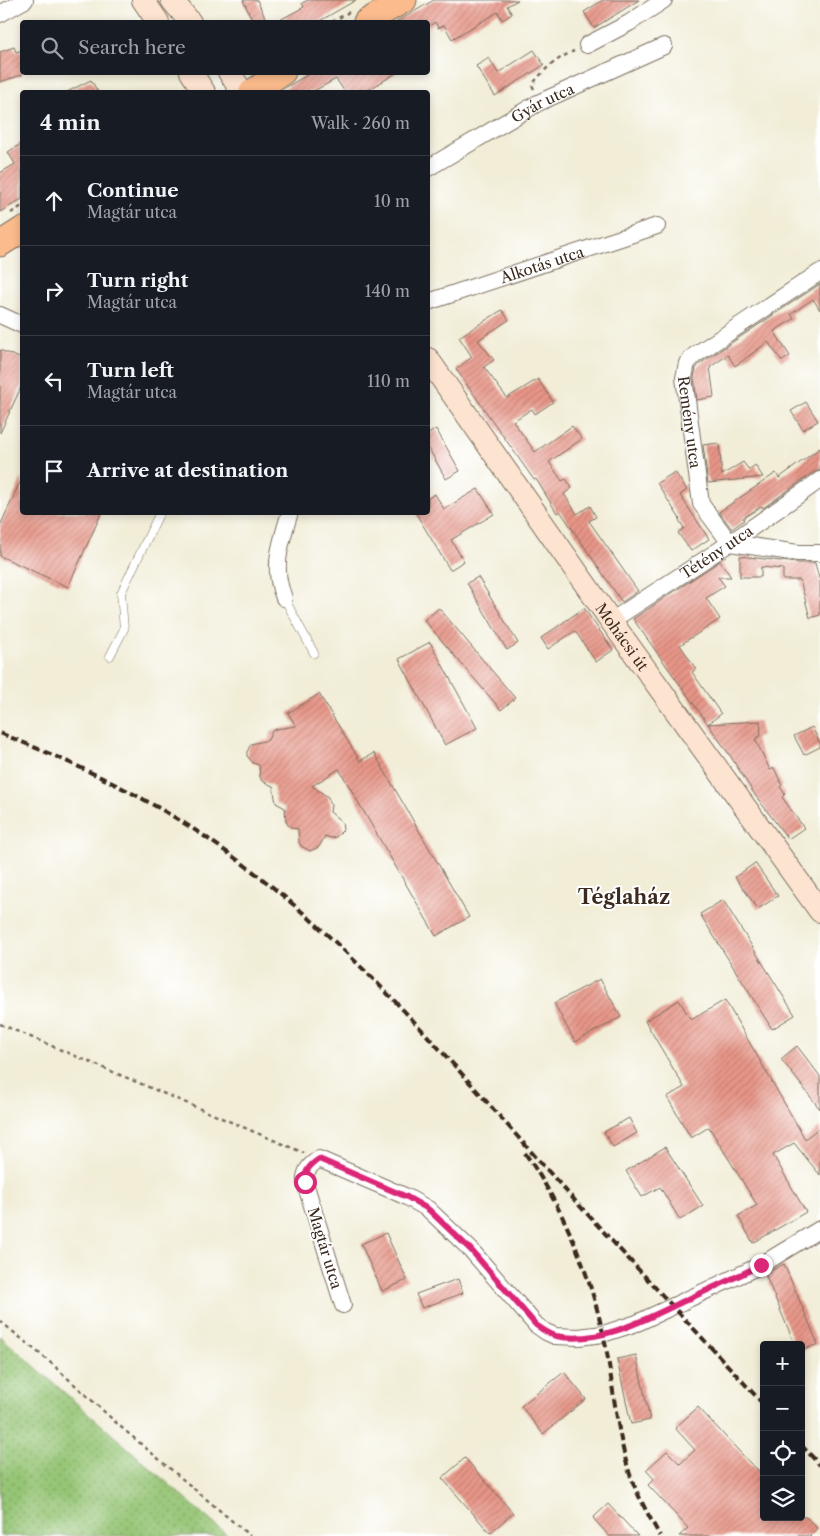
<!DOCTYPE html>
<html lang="en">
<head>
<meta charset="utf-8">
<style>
	:root { --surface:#171b24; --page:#20242c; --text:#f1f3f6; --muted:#9ea1a6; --line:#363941 }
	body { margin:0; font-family:"Libre Caslon Text",serif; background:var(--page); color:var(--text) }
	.controls { position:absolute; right:15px; bottom:15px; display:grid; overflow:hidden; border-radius:5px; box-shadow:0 2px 8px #0003 }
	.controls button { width:45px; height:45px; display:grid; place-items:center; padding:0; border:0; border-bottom:1px solid var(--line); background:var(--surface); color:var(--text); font:25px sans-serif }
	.stop { position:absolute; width:15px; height:15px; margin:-11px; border:4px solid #db2777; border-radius:50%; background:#fff }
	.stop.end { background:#db2777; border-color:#fff; box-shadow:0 1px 5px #0008 }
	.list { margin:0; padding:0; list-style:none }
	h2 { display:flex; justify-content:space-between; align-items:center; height:65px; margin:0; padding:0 20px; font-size:21px }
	h2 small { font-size:16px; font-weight:400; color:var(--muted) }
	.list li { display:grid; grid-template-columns:32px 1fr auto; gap:15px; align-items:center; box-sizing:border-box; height:90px; padding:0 20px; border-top:1px solid var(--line) }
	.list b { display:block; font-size:19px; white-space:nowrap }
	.list p { margin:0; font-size:16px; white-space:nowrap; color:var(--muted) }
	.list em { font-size:16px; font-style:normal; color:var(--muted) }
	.icon { flex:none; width:28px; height:28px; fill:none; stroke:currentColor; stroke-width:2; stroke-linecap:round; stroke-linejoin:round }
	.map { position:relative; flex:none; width:820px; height:1536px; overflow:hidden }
	.search { position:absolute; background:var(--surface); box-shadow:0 2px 8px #0003; left:20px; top:20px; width:410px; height:55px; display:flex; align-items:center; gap:12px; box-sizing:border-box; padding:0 18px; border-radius:5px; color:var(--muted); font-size:19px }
	.panel { position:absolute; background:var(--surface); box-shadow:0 2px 8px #0003; left:20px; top:90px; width:410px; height:425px; border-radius:5px }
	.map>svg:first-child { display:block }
	.grass { fill:url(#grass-dots); stroke:#68784a }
	.building { fill:url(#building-hatch) }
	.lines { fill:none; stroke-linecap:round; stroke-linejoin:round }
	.lane-casing { stroke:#7b6e5f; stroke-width:9 }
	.street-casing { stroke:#7b6e5f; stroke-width:18 }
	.secondary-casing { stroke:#7b6e5f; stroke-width:24 }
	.primary-casing { stroke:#7b6e5f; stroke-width:27 }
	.path { stroke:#7b6e5f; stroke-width:2.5; stroke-dasharray:4 4; stroke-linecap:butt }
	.lane { stroke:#fff; stroke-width:8 }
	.street { stroke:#fff; stroke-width:16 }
	.secondary { stroke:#fde4d1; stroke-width:22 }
	.primary { stroke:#fbbb8c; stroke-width:25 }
	.rail { stroke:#3b2a1e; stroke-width:4; stroke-dasharray:8 4; stroke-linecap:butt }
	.route { stroke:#db2777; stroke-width:6 }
	.labels { text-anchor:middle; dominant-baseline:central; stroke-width:4; stroke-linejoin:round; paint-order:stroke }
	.street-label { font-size:15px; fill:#3b2a1e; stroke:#fff }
	.district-label { font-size:20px; font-weight:bold; fill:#3b2a1e; stroke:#fff }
</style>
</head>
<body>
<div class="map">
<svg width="820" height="1536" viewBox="0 0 820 1536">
	<defs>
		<pattern id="grass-dots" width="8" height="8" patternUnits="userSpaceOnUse" patternTransform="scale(1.25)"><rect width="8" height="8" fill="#95c575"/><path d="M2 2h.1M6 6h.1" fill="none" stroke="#7ba05f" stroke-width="1.8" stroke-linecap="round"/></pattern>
		<pattern id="building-hatch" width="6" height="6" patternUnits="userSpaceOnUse" patternTransform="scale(1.25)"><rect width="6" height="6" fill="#e89688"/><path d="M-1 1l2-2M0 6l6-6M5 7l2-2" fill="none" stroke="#bd7b6f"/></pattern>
	</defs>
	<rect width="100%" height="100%" fill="#fff"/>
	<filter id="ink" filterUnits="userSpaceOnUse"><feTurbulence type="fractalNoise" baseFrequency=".02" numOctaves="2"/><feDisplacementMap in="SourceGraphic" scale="10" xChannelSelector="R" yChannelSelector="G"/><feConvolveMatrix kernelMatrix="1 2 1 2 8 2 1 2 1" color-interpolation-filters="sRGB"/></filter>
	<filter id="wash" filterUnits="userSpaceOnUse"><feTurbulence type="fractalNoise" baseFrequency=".0096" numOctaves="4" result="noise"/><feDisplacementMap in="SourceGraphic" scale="20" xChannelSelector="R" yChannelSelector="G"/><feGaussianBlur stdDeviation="1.12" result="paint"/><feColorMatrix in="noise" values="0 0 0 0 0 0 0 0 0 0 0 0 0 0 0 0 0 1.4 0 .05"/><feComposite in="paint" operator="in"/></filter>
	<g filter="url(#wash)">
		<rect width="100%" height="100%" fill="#f1edd7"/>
		<!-- grass -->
		<path class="grass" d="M0,1336L228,1536H0Z"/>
		<g id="blocks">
			<!-- building -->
			<g class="building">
				<path d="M243,0H257L267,22H253Z"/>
				<path d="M308,0H356L318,22H276L304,7L302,3Z"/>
				<path d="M434,0H518L507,6L512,14L502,20L498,12L452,39L444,25L438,28L435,22L428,27V22H396Z"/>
				<path d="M603,0H639L594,28L584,12Z"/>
				<path d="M14,47L16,52L22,50V75L0,82V52Z"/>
				<path d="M534,50L544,65L495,96L476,66L489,58L498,73Z"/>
				<path d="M312,72H398L365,92H345L336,79L312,92H278Z"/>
				<path d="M91,80L98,92H67Z"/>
				<path d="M22,143V199L0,212V173L15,164L8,152Z"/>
				<path d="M820,284V310L813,299L791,314L794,319L774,331L790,356L782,361L768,342L735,366L728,355L710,367L714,397L697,400L694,378L696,368L701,363Z"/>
				<path d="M502,310L509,320L478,340L494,360L484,367L507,398L538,379L553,402L535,414L532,409L513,421L535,452L572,426L582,439L549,462L562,481L566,479L572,488L564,494L577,514L590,506L596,517L589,521L638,591L622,602L560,511L557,513L536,479L534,480L456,369L472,357L459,337Z"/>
				<path d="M0,350L22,359V385L0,433Z"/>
				<path d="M806,402L818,421L803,430L791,411Z"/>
				<path d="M436,429L460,471L446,479L428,447V434Z"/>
				<path d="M719,443L722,475L743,462L749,470L755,465L763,477L708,483L703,445Z"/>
				<path d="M820,448V470L814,472L763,508L762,506L743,518L744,520L732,529L719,512L776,473L779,478Z"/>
				<path d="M675,472L687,490L680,495L709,539L691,551L678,533L684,528L679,520L680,519L657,483Z"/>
				<path d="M22,478V512H102L68,587L0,556V526Z"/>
				<path d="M478,489L494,514L451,540L464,561L450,570L415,512H428V498L435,494L444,509Z"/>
				<path d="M740,556L797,563H815L820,582V615L810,618L800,580H783V569L761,567V577H740Z"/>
				<path d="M720,561L731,577H718L725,586L706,598L720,619L680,645L696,669L692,672L721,714L708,724L633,619Z"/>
				<path d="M478,577L518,643L507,650L467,583Z"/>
				<path d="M439,608L515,698L501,710L424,620Z"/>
				<path d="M584,608L613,650L596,662L575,631L548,649L541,638Z"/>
				<path d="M430,642L477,728L445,745L399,659Z"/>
				<path d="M319,694L360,761L374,753L469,917L436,936L339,769L312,786L328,797L331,805L330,812L342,822L343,830L336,837L331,838L325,836L319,847L310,851L301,846L299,842L298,829L292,828L288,825L286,821L285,808L276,803L273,786L262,781L260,777L259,765L253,763L247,756V752L251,744L268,740L272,731L276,729L296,726L288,713Z"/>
				<path d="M760,721L761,735L755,739L770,770L774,768L782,785L780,787L785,794L782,797L804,828L788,839L755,795L731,757L708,724Z"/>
				<path d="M812,727L820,743V747L804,755L794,736Z"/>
				<path d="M755,863L778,896L758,909L735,877Z"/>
				<path d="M723,900L795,1015L772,1029L700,914Z"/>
				<path d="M600,979L621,1017L575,1042L554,1003Z"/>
				<path d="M679,1000L691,1020L725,1000L805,1139L820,1127V1175L794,1143L773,1155L806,1212L753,1243L738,1216L757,1205L709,1127L691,1138L667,1097L684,1087L645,1021Z"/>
				<path d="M797,1046L820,1076V1109L781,1059Z"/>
				<path d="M629,1118L637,1133L613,1147L604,1132Z"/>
				<path d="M665,1147L703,1206L680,1220L660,1187L642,1197L626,1171Z"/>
				<path d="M386,1233L407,1280L382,1291L361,1244Z"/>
				<path d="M784,1264L818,1344L801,1351V1345H795L765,1274Z"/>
				<path d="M458,1279L463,1293L422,1308L416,1294Z"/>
				<path d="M636,1355L650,1420L631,1424L617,1359Z"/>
				<path d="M564,1372L586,1399L543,1434L521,1406Z"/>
				<path d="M698,1407L751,1464L764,1475V1517H806L817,1528L810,1536H679L688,1528L648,1485L654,1479L646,1470L667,1451L680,1464L695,1450L675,1428Z"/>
				<path d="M465,1458L513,1513L490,1533L442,1478Z"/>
				<path d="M608,1504L638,1536H609L593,1518Z"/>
			</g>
		</g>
	</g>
	<g filter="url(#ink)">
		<use href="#blocks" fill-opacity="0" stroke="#7b6e5f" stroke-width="1"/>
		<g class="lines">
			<defs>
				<g id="lane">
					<path d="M284,598L314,653"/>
					<path d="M110,656L124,629L121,593L160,512"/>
				</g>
				<g id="street">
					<path d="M0,14L25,0"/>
					<path d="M587,45L629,23L664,0"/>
					<path id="s1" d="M428,168L538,103L664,46"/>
					<path id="s2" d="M820,272L695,355L687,363L684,378L701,504L730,543L798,553H820"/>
					<path id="s3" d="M428,302L657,226"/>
					<path d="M0,315L22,325"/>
					<path d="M284,598C271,567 281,543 290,512"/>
					<path id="s4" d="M611,621L730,543L820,480"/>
					<path d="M343,1305L305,1183C304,1171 310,1165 319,1159L407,1197L428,1209L471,1250L536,1325L546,1332L555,1336L579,1337L603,1334L637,1323L761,1265L820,1229"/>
				</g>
				<g id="secondary">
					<path d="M143,0L158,22"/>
					<path d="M172,0L190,22"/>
					<path d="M191,72L204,92"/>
					<path d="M229,72L242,92"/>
					<path id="s5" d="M428,359L611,621L820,911"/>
				</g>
				<g id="primary">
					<path d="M366,22L404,0"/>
					<path d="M252,92L283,72"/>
					<path d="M0,244L22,230"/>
				</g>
			</defs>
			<!-- lane casing -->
			<use href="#lane" class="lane-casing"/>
			<!-- street casing -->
			<use href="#street" class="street-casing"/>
			<!-- secondary casing -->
			<use href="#secondary" class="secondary-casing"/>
			<!-- primary casing -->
			<use href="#primary" class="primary-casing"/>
			<!-- path -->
			<g class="path">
				<path d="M332,22L349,12"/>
				<path d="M534,89L532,85C544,69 556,59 574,51"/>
				<path d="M11,213L22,206"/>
				<path d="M0,1024L304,1153"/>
				<path d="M0,1321L51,1363L122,1428L250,1536"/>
			</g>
			<!-- lane -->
			<use href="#lane" class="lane"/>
			<!-- street -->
			<use href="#street" class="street"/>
			<!-- secondary -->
			<use href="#secondary" class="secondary"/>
			<!-- primary -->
			<use href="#primary" class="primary"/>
			<!-- rail -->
			<g class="rail">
				<path d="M0,733C79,765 155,800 224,850C349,939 448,1059 550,1173C620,1251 693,1327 764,1405"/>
				<path d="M525,1153C563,1208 588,1268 603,1333C613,1378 615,1424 628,1468C635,1492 648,1514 660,1536"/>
				<path d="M801,1445L820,1465"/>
			</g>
		</g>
	</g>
	<g class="lines" filter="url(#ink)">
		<!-- route -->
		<path class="route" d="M305,1182C304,1171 310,1165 319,1159L407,1197L428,1209L471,1250L536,1325C542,1329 548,1334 556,1336C600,1345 646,1319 684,1301C710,1289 736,1277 761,1265"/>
	</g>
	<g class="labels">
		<!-- street labels -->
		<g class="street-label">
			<text stroke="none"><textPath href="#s1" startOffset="132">Gyár utca</textPath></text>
			<text stroke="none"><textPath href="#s3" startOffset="120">Alkotás utca</textPath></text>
			<text stroke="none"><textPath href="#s2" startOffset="221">Remény utca</textPath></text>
			<text stroke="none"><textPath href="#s4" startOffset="126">Tétény utca</textPath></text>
			<text stroke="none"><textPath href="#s5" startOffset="339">Mohácsi út</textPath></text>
			<text transform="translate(325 1248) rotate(73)">Magtár utca</text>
		</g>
		<!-- district labels -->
		<g class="district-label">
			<text x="624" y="897">Téglaház</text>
		</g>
	</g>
</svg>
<div class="controls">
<button>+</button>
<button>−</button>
<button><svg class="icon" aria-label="locate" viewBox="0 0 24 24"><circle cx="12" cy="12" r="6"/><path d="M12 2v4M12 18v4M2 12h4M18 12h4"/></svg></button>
<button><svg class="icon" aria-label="layers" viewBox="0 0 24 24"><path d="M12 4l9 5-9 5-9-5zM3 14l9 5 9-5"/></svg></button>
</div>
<div class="stop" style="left:305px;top:1182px"></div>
<div class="stop end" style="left:761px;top:1265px"></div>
<div class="search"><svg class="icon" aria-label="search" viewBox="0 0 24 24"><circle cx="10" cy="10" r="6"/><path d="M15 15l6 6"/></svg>Search here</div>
<section class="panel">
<h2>4 min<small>Walk · 260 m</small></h2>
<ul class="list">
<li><svg class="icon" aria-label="ahead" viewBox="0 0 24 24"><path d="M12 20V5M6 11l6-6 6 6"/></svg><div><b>Continue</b><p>Magtár utca</p></div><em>10 m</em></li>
<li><svg class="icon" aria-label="right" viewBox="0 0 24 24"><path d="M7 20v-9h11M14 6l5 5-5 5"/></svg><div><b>Turn right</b><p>Magtár utca</p></div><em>140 m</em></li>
<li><svg class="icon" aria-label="left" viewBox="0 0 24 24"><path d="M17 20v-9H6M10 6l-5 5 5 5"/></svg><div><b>Turn left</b><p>Magtár utca</p></div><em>110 m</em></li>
<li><svg class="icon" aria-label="arrive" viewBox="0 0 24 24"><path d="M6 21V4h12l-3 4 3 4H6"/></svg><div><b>Arrive at destination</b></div></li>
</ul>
</section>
</div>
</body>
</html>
